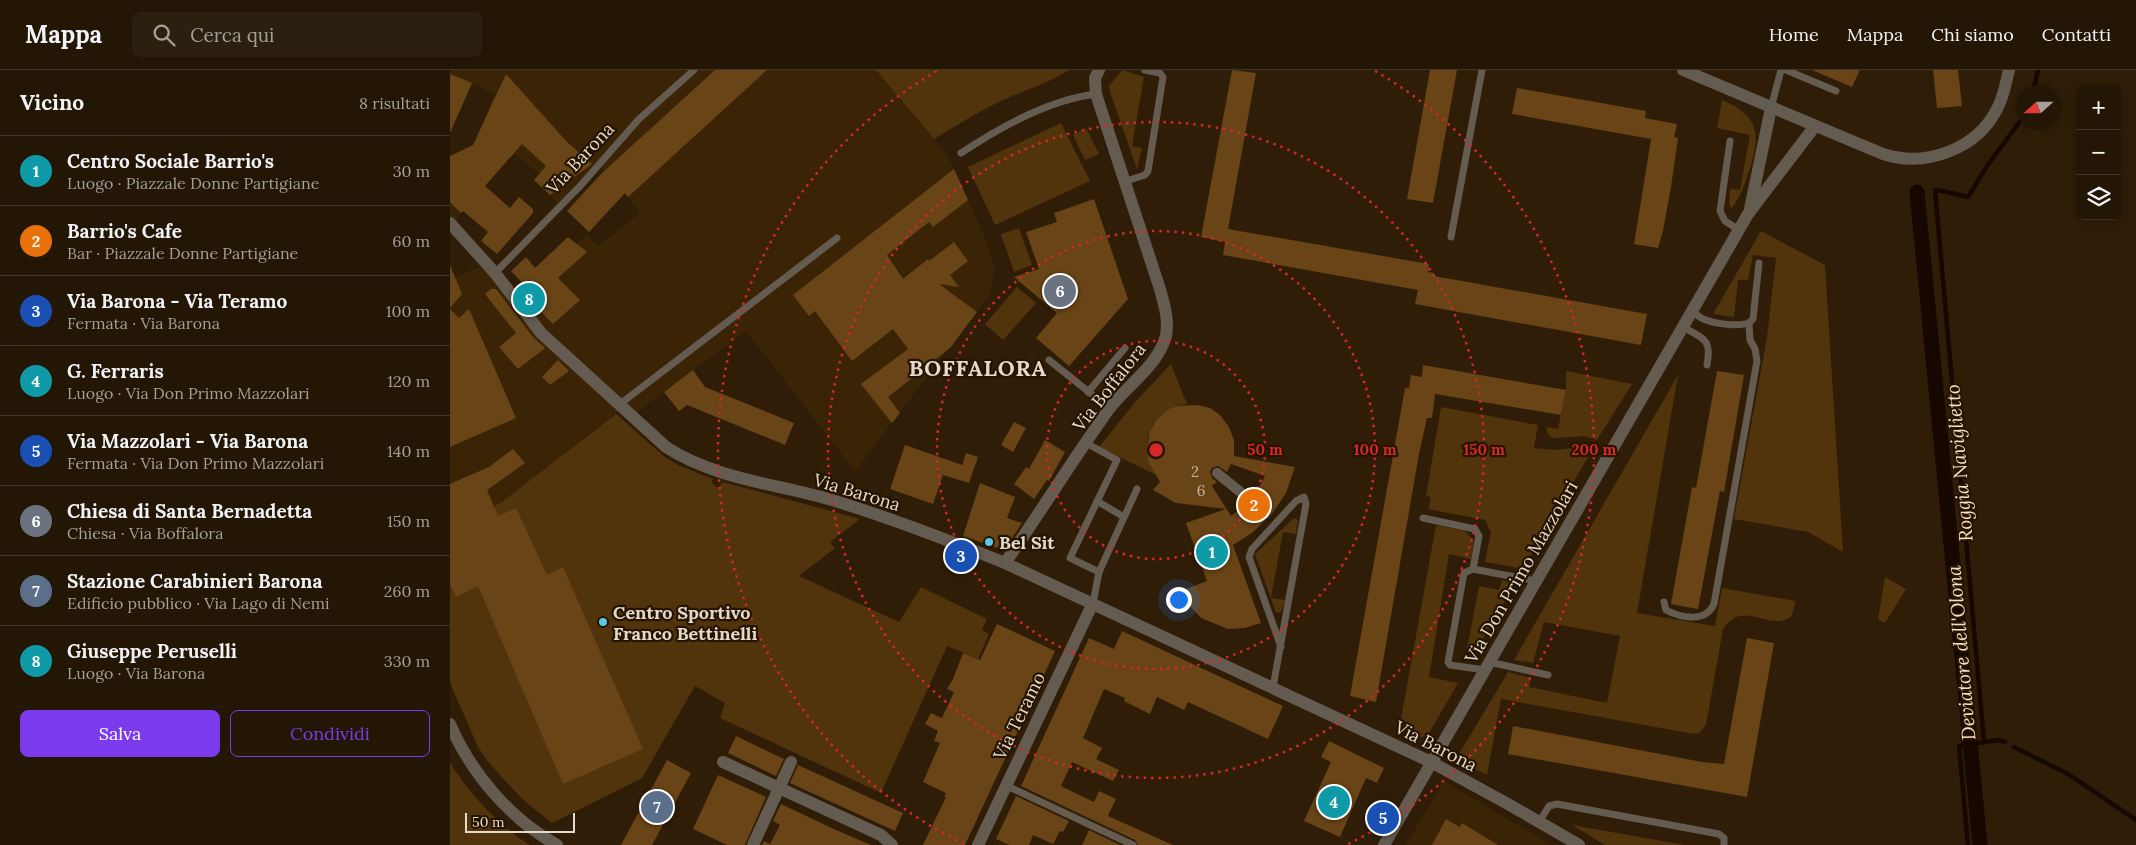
<!DOCTYPE html>
<html lang="it">
<head>
<meta charset="utf-8">
<style>
	:root { --surface:#231605; --page:#2b1f0f; --text:#f1f3f6; --muted:#a39f9a; --line:#403527; --accent:#7c3aed }
	body { margin:0; font-family:Lora,serif; background:var(--page); color:var(--text) }
	.controls { position:absolute; right:15px; top:15px; display:grid; overflow:hidden; border-radius:8px; box-shadow:0 2px 8px #0003 }
	.controls button { width:45px; height:45px; display:grid; place-items:center; padding:0; border:0; border-bottom:1px solid var(--line); background:var(--surface); color:var(--text); font:25px sans-serif }
	.compass { position:absolute; left:1566px; top:15px; width:45px; height:45px; border-radius:50%; background:var(--surface); box-shadow:0 2px 8px #0003; rotate:249deg }
	.scale { position:absolute; left:15px; bottom:12px; width:110px; box-sizing:border-box; padding-left:5px; border:2px solid #e5d9cc; border-top:0; font-size:14px; line-height:18px; white-space:nowrap; color:#e5d9cc; -webkit-text-stroke:4px #251401; paint-order:stroke }
	.you { position:absolute; left:728px; top:529px; width:18px; height:18px; margin:-12px; border:4px solid #fff; border-radius:50%; background:#1a73e8; box-shadow:0 0 0 8px #1a73e833 }
	.badge { display:grid; place-items:center; width:32px; height:32px; border-radius:50%; background:var(--accent); color:#fff; font-size:16px; font-weight:700 }
	.pin { position:absolute; translate:-50% -50%; border:2px solid #fff; box-shadow:0 1px 5px #0006 }
	.list { margin:0; padding:0; list-style:none }
	h2 { display:flex; justify-content:space-between; align-items:center; height:65px; margin:0; padding:0 20px; font-size:21px }
	h2 small { font-size:16px; font-weight:400; color:var(--muted) }
	.list li { display:grid; grid-template-columns:32px 1fr auto; gap:15px; align-items:center; box-sizing:border-box; height:70px; padding:0 20px; border-top:1px solid var(--line) }
	.list b { display:block; font-size:19px; white-space:nowrap }
	.list p { margin:0; font-size:16px; white-space:nowrap; color:var(--muted) }
	.list em { font-size:16px; font-style:normal; color:var(--muted) }
	.actions { display:flex; gap:10px; padding:15px 20px }
	.actions a { flex:1; padding:11px 0; border:1px solid var(--accent); border-radius:8px; text-align:center; font-size:18px; color:var(--accent) }
	.actions .main { background:var(--accent); color:#fff }
	.icon { flex:none; width:28px; height:28px; fill:none; stroke:currentColor; stroke-width:2; stroke-linecap:round; stroke-linejoin:round }
	.map { position:relative; flex:none; width:1686px; height:775px; overflow:hidden }
	header { display:flex; align-items:center; gap:30px; box-sizing:border-box; height:70px; padding:0 25px; background:var(--surface); border-bottom:1px solid var(--line) }
	header strong { font-size:24px }
	nav { display:flex; gap:28px; margin-inline-start:auto; font-size:18px }
	.search { width:350px; height:45px; background:var(--page); display:flex; align-items:center; gap:12px; box-sizing:border-box; padding:0 18px; border-radius:8px; color:var(--muted); font-size:19px }
	main { display:flex }
	aside { flex:1; background:var(--surface) }
	.map>svg:first-child { display:block }
	.built { fill:#3b2406 }
	.green { fill:#51330c }
	.lines { fill:none; stroke-linecap:round; stroke-linejoin:round }
	.stream { stroke:#160800; stroke-width:4.5 }
	.canal { stroke:#160800; stroke-width:15 }
	.building { fill:#684416; fill-rule:evenodd }
	.service { stroke:#645b51; stroke-width:7 }
	.pedestrian { stroke:#645b51; stroke-width:10 }
	.minor { stroke:#645b51; stroke-width:12 }
	.ring { fill:none; stroke:#d62828; stroke-width:2.5; stroke-dasharray:2.5 5 }
	.poi-dot { fill:#5ac8e6; stroke:#251401; stroke-width:2 }
	.labels { text-anchor:middle; dominant-baseline:central; stroke-width:4.5; stroke-linejoin:round; paint-order:stroke }
	.number-label { font-size:15px; fill:#c6b49e }
	.street-label { font-size:18px; fill:#e5d9cc; stroke:#251401 }
	.poi-label { font-size:18px; font-weight:bold; fill:#e5d9cc; stroke:#251401; text-anchor:start }
	.water-label { font-size:19px; font-style:italic; fill:#fbdfc1; stroke:#251401 }
	.district-label { font-size:22px; font-weight:bold; letter-spacing:1px; fill:#e5d9cc; stroke:#251401 }
	.centre { fill:#d62828; stroke:#251401; stroke-width:2.5 }
	.ring-label { font-size:15px; text-anchor:middle; font-weight:bold; fill:#d62828; stroke:#251401; stroke-width:4.5; stroke-linejoin:round; paint-order:stroke }
</style>
</head>
<body>
<header>
<strong>Mappa</strong>
<div class="search"><svg class="icon" aria-label="search" viewBox="0 0 24 24"><circle cx="10" cy="10" r="6"/><path d="M15 15l6 6"/></svg>Cerca qui</div>
<nav><a>Home</a><a>Mappa</a><a>Chi siamo</a><a>Contatti</a></nav>
</header>
<main>
<aside>
<h2>Vicino<small>8 risultati</small></h2>
<ul class="list">
<li><span class="badge" style="background:#0f9aa8">1</span><div><b>Centro Sociale Barrio's</b><p>Luogo · Piazzale Donne Partigiane</p></div><em>30 m</em></li>
<li><span class="badge" style="background:#e8710a">2</span><div><b>Barrio's Cafe</b><p>Bar · Piazzale Donne Partigiane</p></div><em>60 m</em></li>
<li><span class="badge" style="background:#1a4fb4">3</span><div><b>Via Barona - Via Teramo</b><p>Fermata · Via Barona</p></div><em>100 m</em></li>
<li><span class="badge" style="background:#0f9aa8">4</span><div><b>G. Ferraris</b><p>Luogo · Via Don Primo Mazzolari</p></div><em>120 m</em></li>
<li><span class="badge" style="background:#1a4fb4">5</span><div><b>Via Mazzolari - Via Barona</b><p>Fermata · Via Don Primo Mazzolari</p></div><em>140 m</em></li>
<li><span class="badge" style="background:#6b7280">6</span><div><b>Chiesa di Santa Bernadetta</b><p>Chiesa · Via Boffalora</p></div><em>150 m</em></li>
<li><span class="badge" style="background:#5c6f8a">7</span><div><b>Stazione Carabinieri Barona</b><p>Edificio pubblico · Via Lago di Nemi</p></div><em>260 m</em></li>
<li><span class="badge" style="background:#0f9aa8">8</span><div><b>Giuseppe Peruselli</b><p>Luogo · Via Barona</p></div><em>330 m</em></li>
</ul>
<div class="actions"><a class="main">Salva</a><a>Condividi</a></div>
</aside>
<div class="map">
<svg width="1686" height="775" viewBox="0 0 1686 775">
	<rect width="100%" height="100%" fill="#2f1d07"/>
	<!-- built -->
	<g class="built">
		<path d="M0,0H426L497,85L504,99L534,165L545,200L540,224L405,401L296,261L184,344L92,262L65,228L78,219L137,164L148,176L190,143L175,123L147,93L108,133L84,110L89,104L64,83L3,152L0,149V86L23,75L45,24L0,4Z"/>
		<path d="M35,194L90,263L173,338L52,433L0,455V210Z"/>
		<path d="M994,711L1101,775H956Z"/>
	</g>
	<!-- green -->
	<g class="green">
		<path d="M426,0H619C600,12 582,18 562,26C534,38 509,54 484,69Z"/>
		<path d="M672,0L694,7L682,76L692,78L687,99L660,22L659,16Z"/>
		<path d="M1272,30C1311,46 1311,68 1298,104C1294,116 1290,128 1281,139L1279,133L1280,119L1290,120L1300,65L1267,58Z"/>
		<path d="M611,53L640,111L545,155L518,97Z"/>
		<path d="M636,58L649,84L635,90L623,65Z"/>
		<path d="M569,158L582,195L564,202L551,164Z"/>
		<path d="M1311,161L1375,195L1393,482L1358,462L1284,449L1317,267L1326,188L1303,185L1298,210H1288L1284,247L1263,244Z"/>
		<path d="M567,217L586,233L553,270L535,254Z"/>
		<path d="M721,294L737,334C700,339 687,375 706,405L649,377L686,331Z"/>
		<path d="M1116,301L1182,314L1147,370L1135,366L1105,368L1101,367L1097,362V357L1108,359L1116,320Z"/>
		<path d="M1228,305L1187,543L1265,556L1272,518L1346,531L1341,547C1318,562 1293,528 1273,559L1256,655L1249,663L1244,664L1051,629L1037,705L1006,689L1058,602L1081,608L1079,617L1157,633L1170,566L1094,552L1083,593L1064,590Z"/>
		<path d="M991,337L1088,355L1084,378L1105,380L1131,377L1142,380L1073,499L1035,492L1041,462L1035,450L978,439L981,427L976,426Z"/>
		<path d="M166,344L216,388L230,396L263,409L261,412L268,418L273,412L410,449L380,472L385,478L349,506L449,552L471,517L537,549L532,560L539,564L528,589L497,576L431,723L270,648L275,633L245,616L192,708L102,753L72,729L39,693L28,677L0,613V455L52,432Z"/>
		<path d="M844,448L848,450L846,464L833,462L821,528L835,530L831,542L826,543L805,484Z"/>
		<path d="M986,455L1015,461L1024,471L1021,489L999,484L979,607L1008,613L978,665L969,668L949,660Z"/>
		<path d="M1435,507L1456,519L1435,553L1428,549Z"/>
		<path d="M1052,510L1065,513L1021,590L1015,589L1029,516L1049,520Z"/>
		<path d="M0,692C15,719 52,759 80,775H0Z"/>
		<path d="M1122,755L1235,775H1155Z"/>
	</g>
	<g class="lines">
		<!-- stream -->
		<g class="stream">
			<path d="M1583,22L1588,0"/>
			<path d="M1534,672L1485,120C1497,121 1507,125 1518,127L1537,96L1574,46"/>
			<path d="M1564,677L1618,704L1686,750"/>
			<path d="M1518,775L1509,676L1549,670L1555,672"/>
		</g>
		<!-- canal -->
		<path class="canal" d="M1467,122L1530,775"/>
	</g>
	<!-- building -->
	<g class="building">
		<path d="M265,0H317L178,127L175,123L139,162L117,141L152,103Z"/>
		<path d="M782,0L806,3L778,159L979,194L978,202L984,203V206L1197,244L1191,275L965,234L968,220L773,185L775,172L751,167Z"/>
		<path d="M980,0H1007L983,133L957,129Z"/>
		<path d="M1362,0H1410L1402,17Z"/>
		<path d="M1483,0H1508L1512,36L1487,38Z"/>
		<path d="M0,4L22,13L0,63Z"/>
		<path d="M56,4L117,72L142,94L100,125L84,110L96,96L72,74L35,116L60,138L69,127L83,139V143L47,184L31,171L38,162L13,141L11,143L0,132V86L23,75Z"/>
		<path d="M1067,18L1196,41L1195,48L1227,54L1224,67L1228,68L1221,117L1213,161L1208,178L1184,174L1201,69L1062,44Z"/>
		<path d="M504,99L518,130L483,157L479,152L437,185L453,209L478,189L479,191L504,172L518,191L500,205L509,217L489,214L527,242L500,278L438,327L450,343L442,353L411,314L458,279L443,259L402,291L365,241L359,246L343,225Z"/>
		<path d="M644,129L678,229L619,296L586,268L607,243L564,207L589,199L576,162L607,152L604,143Z"/>
		<path d="M118,167L137,182L108,208L130,230L103,254L73,223L78,219L61,201L76,187L85,198Z"/>
		<path d="M0,195L12,224L0,238Z"/>
		<path d="M41,219H46L83,267L95,278L68,299L49,277L66,263L35,224Z"/>
		<path d="M0,239L9,248L19,239L66,348L0,377Z"/>
		<path d="M108,290L119,301L100,315L92,307Z"/>
		<path d="M973,295L1116,320L1111,345L985,324L982,348H977L969,384L926,632L900,626L955,318H959L961,305L972,307Z"/>
		<path d="M243,300L255,317L344,353L335,375L237,335L229,341L214,322Z"/>
		<path d="M1267,301L1294,305L1274,422L1270,421L1248,539L1221,534L1242,417L1246,418Z"/>
		<path d="M748,335L760,338L770,345L779,357L784,370V386L845,397L836,423L822,444L802,463L783,475L811,553L794,558L778,559L751,548L738,534L731,521L757,511L736,453L776,439L726,433L703,420L710,412L698,391L697,377L700,361L707,349L719,339L727,336ZM781,394L815,406L805,425L804,434L796,435L781,446L762,416L767,412L762,408L760,402L762,398L768,396L777,402Z"/>
		<path d="M564,352L576,358L563,382L551,375Z"/>
		<path d="M595,370L615,382L599,411L597,410L584,429L564,414L576,397L579,399Z"/>
		<path d="M455,375L512,395L516,383L528,387L519,413L493,405L483,434L440,419Z"/>
		<path d="M63,379L75,393L37,420L48,446L66,438L97,505L113,497L193,679L113,714L28,516L6,527L0,514V414L39,397Z"/>
		<path d="M530,413L565,427L557,448L572,453L554,480L513,466Z"/>
		<path d="M547,554L605,581L515,775H473L496,727L494,726L496,723L473,712L490,673L484,671L488,661L475,654L481,643L492,648L504,622L497,619L503,609L513,583L530,590Z"/>
		<path d="M672,561L833,636L818,669L738,632L734,640L707,627L700,644L674,631L675,628L654,619L633,668L652,678L646,689L669,700L663,711L622,692L611,716L644,732L649,721L666,729L658,746L723,775H688L685,770L571,716L639,568L664,579Z"/>
		<path d="M1297,568L1324,573L1297,727L1058,684L1063,656L1252,692L1274,694Z"/>
		<path d="M286,666L334,689L326,706L278,683Z"/>
		<path d="M879,671L934,698L927,713L916,708L890,767L854,751L881,692L871,687Z"/>
		<path d="M217,690L241,703L202,775H171Z"/>
		<path d="M348,695L453,743L445,761L340,713Z"/>
		<path d="M268,705L316,727L295,775H277L243,759Z"/>
		<path d="M566,726L619,751L613,762L610,761L603,774L583,765L579,775H559L546,769Z"/>
		<path d="M331,734L386,760L421,775H312L314,771L320,774L330,755L323,751Z"/>
		<path d="M996,749L1010,757L1012,753L1048,775H982Z"/>
		<path d="M639,760L670,775H632Z"/>
	</g>
	<g class="lines">
		<!-- service -->
		<g class="service">
			<path d="M1336,0L1386,21"/>
			<path d="M1321,38L1331,0"/>
			<path d="M1280,71L1270,141L1275,151L1289,160"/>
			<path d="M511,83C551,57 598,30 646,24"/>
			<path d="M676,111L695,105L698,101L713,7L710,3L695,0"/>
			<path d="M1001,167L1032,0"/>
			<path d="M45,203L131,115L189,49L244,0"/>
			<path d="M1242,242C1247,245 1252,249 1256,250C1267,254 1297,259 1303,249L1309,193"/>
			<path d="M1233,257C1254,269 1262,269 1257,295"/>
			<path d="M599,290L660,339"/>
			<path d="M638,322L675,278"/>
			<path d="M170,334L387,168"/>
			<path d="M636,373L667,390L620,488L649,502"/>
			<path d="M647,431L674,447"/>
			<path d="M973,448L1025,459L1029,466L1023,499"/>
			<path d="M1214,532L1216,540C1231,548 1256,553 1264,534L1307,291L1305,279L1300,270L1299,254"/>
			<path d="M643,533L649,502L687,419"/>
			<path d="M1039,592L1098,605"/>
			<path d="M1035,600L1000,595L998,592L1014,503L1023,499L1086,511"/>
			<path d="M823,617L856,434L854,427L846,431L802,479L799,487L831,577"/>
			<path d="M555,715L683,775"/>
			<path d="M1089,752L1099,736L1107,734L1269,764L1274,768V775"/>
		</g>
		<!-- pedestrian -->
		<path class="pedestrian" d="M767,403L799,429"/>
		<!-- minor -->
		<g class="minor">
			<path d="M1233,0L1433,84C1476,98 1528,79 1548,37C1554,25 1556,12 1559,0"/>
			<path d="M1300,139L1321,38"/>
			<path d="M0,153L45,203L91,263L216,377C265,409 327,414 382,430C441,448 498,470 555,493L981,692L1058,734L1129,775"/>
			<path d="M555,493C590,443 623,389 659,339C676,317 704,298 714,272C721,255 714,233 709,216L646,24L645,8L649,0"/>
			<path d="M0,654C21,703 60,749 107,775"/>
			<path d="M273,692L431,765L442,775"/>
			<path d="M303,775L341,692"/>
			<path d="M528,775L643,533"/>
			<path d="M934,775L1298,144L1365,56"/>
		</g>
	</g>
	<!-- distance rings -->
	<g class="ring">
		<circle cx="706" cy="380" r="109"/>
		<circle cx="706" cy="380" r="219"/>
		<circle cx="706" cy="380" r="328"/>
		<path d="M514 774A438 438 0 0 1 487 1M925 1A438 438 0 0 1 898 774"/>
	</g>
	<!-- markers -->
	<g class="poi-dot">
		<circle cx="539" cy="472" r="5"/>
		<circle cx="153" cy="552" r="5"/>
	</g>
	<g class="labels">
		<!-- number labels -->
		<g class="number-label">
			<text x="745" y="401">2</text>
			<text x="751" y="420">6</text>
		</g>
		<!-- street labels -->
		<g class="street-label">
			<text transform="translate(130 88) rotate(-47)">Via Barona</text>
			<text transform="translate(659 317) rotate(-52)">Via Boffalora</text>
			<text transform="translate(407 422) rotate(17)">Via Barona</text>
			<text transform="translate(1071 502) rotate(-60)">Via Don Primo Mazzolari</text>
			<text transform="translate(569 646) rotate(-64)">Via Teramo</text>
			<text transform="translate(986 676) rotate(27)">Via Barona</text>
		</g>
		<!-- poi labels -->
		<g class="poi-label">
			<text x="549" y="472">Bel Sit</text>
			<text x="163" y="542">Centro Sportivo<tspan x="163" dy="21">Franco Bettinelli</tspan></text>
		</g>
		<!-- water labels -->
		<g class="water-label">
			<text transform="translate(1509 393) rotate(-95)">Roggia Naviglietto</text>
			<text transform="translate(1511 583) rotate(-95)">Deviatore dell'Olona</text>
		</g>
		<!-- district labels -->
		<g class="district-label">
			<text x="528" y="298">BOFFALORA</text>
		</g>
	</g>
	<circle cx="706" cy="380" r="8" class="centre"/>
	<g class="ring-label">
		<text x="815" y="385">50 m</text>
		<text x="925" y="385">100 m</text>
		<text x="1034" y="385">150 m</text>
		<text x="1144" y="385">200 m</text>
	</g>
</svg>
<div class="controls">
<button>+</button>
<button>−</button>
<button><svg class="icon" aria-label="layers" viewBox="0 0 24 24"><path d="M12 4l9 5-9 5-9-5zM3 14l9 5 9-5"/></svg></button>
</div>
<svg class="compass" viewBox="-18 -18 36 36"><path d="M0-13l5 13h-10z" fill="#e53935"/><path d="M0 13l5-13h-10z" fill="#a39f9a"/></svg>
<div class="scale">50 m</div>
<div class="you"></div>
<div class="pin badge" style="left:762px;top:482px;background:#0f9aa8">1</div>
<div class="pin badge" style="left:804px;top:435px;background:#e8710a">2</div>
<div class="pin badge" style="left:511px;top:486px;background:#1a4fb4">3</div>
<div class="pin badge" style="left:884px;top:732px;background:#0f9aa8">4</div>
<div class="pin badge" style="left:933px;top:748px;background:#1a4fb4">5</div>
<div class="pin badge" style="left:610px;top:221px;background:#6b7280">6</div>
<div class="pin badge" style="left:207px;top:737px;background:#5c6f8a">7</div>
<div class="pin badge" style="left:79px;top:229px;background:#0f9aa8">8</div>
</div>
</main>
</body>
</html>
